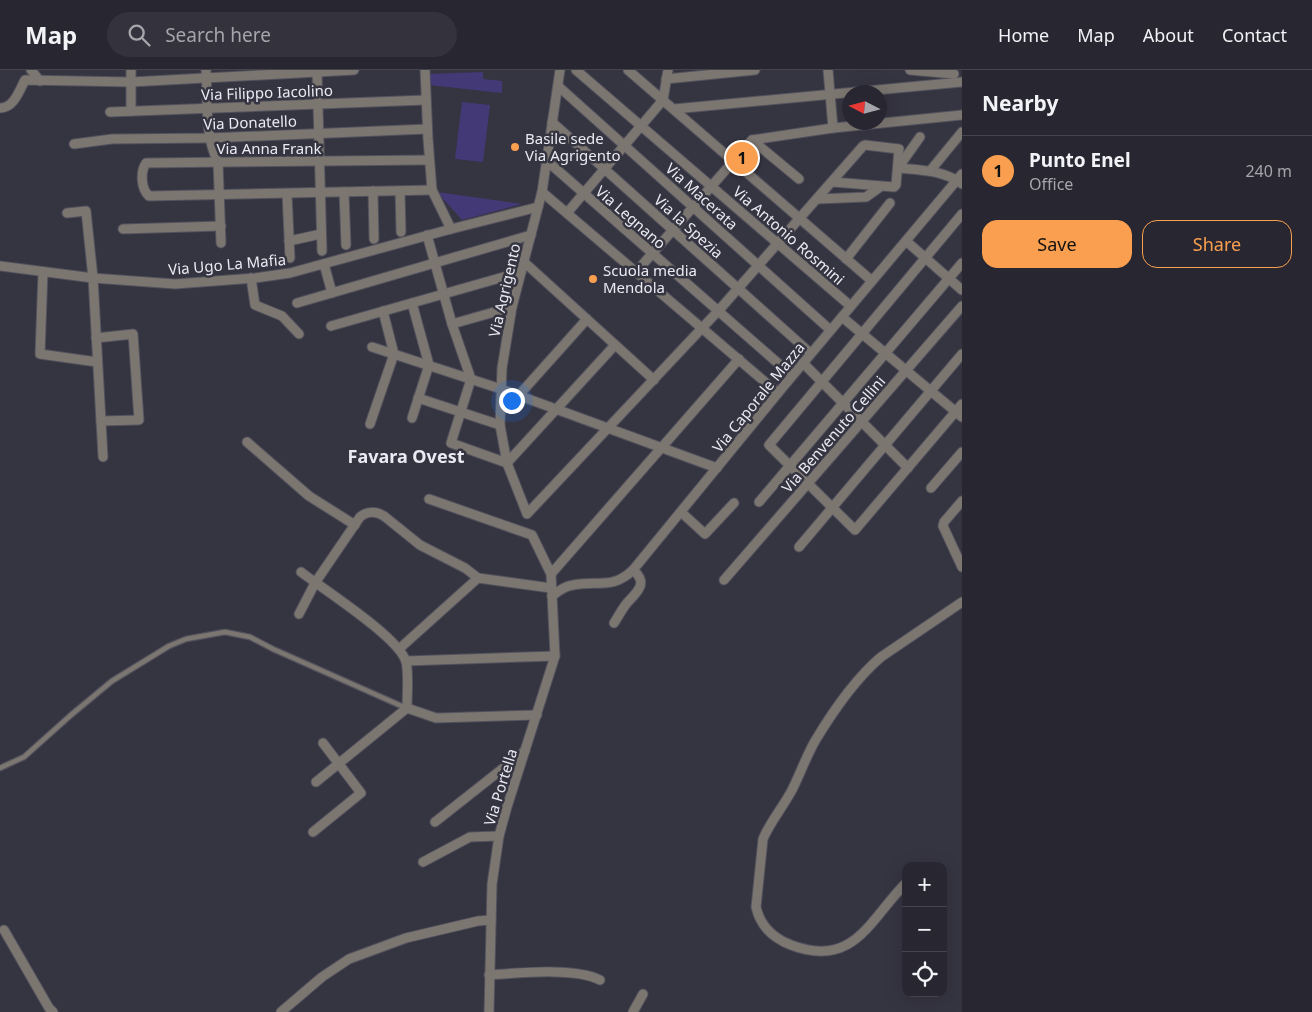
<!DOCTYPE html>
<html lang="en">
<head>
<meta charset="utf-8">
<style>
	:root { --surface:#282731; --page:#34333d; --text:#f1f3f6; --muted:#a5a5ab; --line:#44444d; --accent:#fa9f4f }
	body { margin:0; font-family:"Noto Sans",sans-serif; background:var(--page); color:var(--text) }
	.controls { position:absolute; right:15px; bottom:15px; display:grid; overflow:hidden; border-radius:10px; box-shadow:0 5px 20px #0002 }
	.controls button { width:45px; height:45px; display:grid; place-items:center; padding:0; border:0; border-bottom:1px solid var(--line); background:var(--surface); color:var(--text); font:25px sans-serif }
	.compass { position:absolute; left:842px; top:15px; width:45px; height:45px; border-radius:50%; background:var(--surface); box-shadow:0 5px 20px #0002; rotate:276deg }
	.you { position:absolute; left:511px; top:330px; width:18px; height:18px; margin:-12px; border:4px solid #fff; border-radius:50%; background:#1a73e8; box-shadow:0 0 0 8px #1a73e833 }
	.badge { display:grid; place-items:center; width:32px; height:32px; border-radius:50%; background:var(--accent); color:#111; font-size:16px; font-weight:700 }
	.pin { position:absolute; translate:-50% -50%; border:2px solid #fff; box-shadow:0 1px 5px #0006 }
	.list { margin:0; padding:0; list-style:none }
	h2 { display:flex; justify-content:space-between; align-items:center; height:65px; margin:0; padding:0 20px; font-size:21px }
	h2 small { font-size:16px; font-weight:400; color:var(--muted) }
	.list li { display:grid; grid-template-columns:32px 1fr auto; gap:15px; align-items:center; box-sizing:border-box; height:70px; padding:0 20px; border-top:1px solid var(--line) }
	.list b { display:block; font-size:19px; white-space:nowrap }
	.list p { margin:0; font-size:16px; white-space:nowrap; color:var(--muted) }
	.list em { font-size:16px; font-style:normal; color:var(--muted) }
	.actions { display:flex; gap:10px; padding:15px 20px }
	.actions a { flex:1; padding:11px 0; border:1px solid var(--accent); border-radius:15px; text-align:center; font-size:18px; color:var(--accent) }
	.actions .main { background:var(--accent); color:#111 }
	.icon { flex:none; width:28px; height:28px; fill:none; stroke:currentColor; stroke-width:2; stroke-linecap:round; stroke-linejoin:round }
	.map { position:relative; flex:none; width:962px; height:942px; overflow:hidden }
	header { display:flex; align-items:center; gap:30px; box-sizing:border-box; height:70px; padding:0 25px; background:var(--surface); border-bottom:1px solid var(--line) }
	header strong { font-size:24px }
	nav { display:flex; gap:28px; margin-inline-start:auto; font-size:18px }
	.search { width:350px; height:45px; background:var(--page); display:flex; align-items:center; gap:12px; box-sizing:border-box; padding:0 18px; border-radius:28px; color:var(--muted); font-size:19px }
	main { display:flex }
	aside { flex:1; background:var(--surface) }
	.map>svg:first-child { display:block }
	.green { fill:#433977 }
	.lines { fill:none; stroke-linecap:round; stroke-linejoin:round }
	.service-casing { stroke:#52515d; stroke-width:7 }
	.minor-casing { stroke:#52515d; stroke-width:11 }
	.service { stroke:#7c7671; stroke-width:4.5 }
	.minor { stroke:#7c7671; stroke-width:9 }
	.poi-dot { fill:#fa9f4f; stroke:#353441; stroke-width:2 }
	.labels { text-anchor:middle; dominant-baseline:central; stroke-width:5; stroke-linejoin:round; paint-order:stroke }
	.street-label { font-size:15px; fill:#eaeaf3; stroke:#353441 }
	.poi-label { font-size:15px; fill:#eaeaf3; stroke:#353441; text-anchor:start }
	.quarter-label { font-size:18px; font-weight:bold; fill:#eaeaf3; stroke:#353441 }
</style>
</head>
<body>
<header>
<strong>Map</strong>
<div class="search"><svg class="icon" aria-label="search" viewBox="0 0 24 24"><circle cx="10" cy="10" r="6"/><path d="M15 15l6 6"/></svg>Search here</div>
<nav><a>Home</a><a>Map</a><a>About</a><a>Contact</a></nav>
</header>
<main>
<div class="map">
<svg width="962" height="942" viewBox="0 0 962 942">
	<rect width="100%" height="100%" fill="#353441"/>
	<!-- green -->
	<g class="green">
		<path d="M483,2V9L502,11V23L429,15V4Z"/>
		<path d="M462,32L490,35L483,92L455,89Z"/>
		<path d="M437,122L522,134L462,150Z"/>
	</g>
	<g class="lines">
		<defs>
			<path id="service" d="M0,698L24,687L71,645L112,611L169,576L186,569L225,562L250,567L273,579L406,638"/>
			<g id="minor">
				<path d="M31,0L40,11"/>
				<path d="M206,0C208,30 204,65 218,92L221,173"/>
				<path d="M317,0L322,181"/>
				<path d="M425,0L428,69L432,120L451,159"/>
				<path d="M560,0L542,122L512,237L502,298L500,355L507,393L527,444L720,239L863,76L865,75L899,79L896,115L894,117L833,112"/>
				<path d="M576,0L847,233"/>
				<path d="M628,0L872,211"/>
				<path d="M828,0L833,58"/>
				<path d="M910,0L954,4"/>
				<path d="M666,9L755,0"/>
				<path d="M558,16L827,257"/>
				<path d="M0,38C14,38 19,21 25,10L131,12L354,0"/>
				<path d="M674,39L962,12"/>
				<path d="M131,41V0"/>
				<path d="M110,42L426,30"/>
				<path d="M552,52L807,280"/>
				<path d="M920,67L898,98C920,100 944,100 962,114"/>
				<path d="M752,70L799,109"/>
				<path d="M74,74L112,69L210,68L427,59"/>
				<path d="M429,90L146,93C140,102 141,119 149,126L432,120"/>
				<path d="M547,91L788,302"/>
				<path d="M930,101L962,62"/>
				<path d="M373,121L374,169"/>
				<path d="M400,121L401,162"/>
				<path d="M344,122L346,175"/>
				<path d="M542,122L778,323"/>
				<path d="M287,124L290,188"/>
				<path d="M818,129L866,127L880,117"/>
				<path d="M67,143L86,141L93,208L103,387"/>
				<path d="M567,143L663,30L668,0"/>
				<path d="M962,144L769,375L855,460L962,334"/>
				<path d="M123,159L221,156"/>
				<path d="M427,165L452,254L471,309L451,373L507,393L615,275"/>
				<path d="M289,171L321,164"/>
				<path d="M906,171L962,220"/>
				<path d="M846,189L890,133"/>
				<path d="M524,192L654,310"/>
				<path d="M324,194L332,223"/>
				<path d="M0,196L93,208L175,214L255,208L290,203L451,159L538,137"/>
				<path d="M43,202L40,284L97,292"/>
				<path d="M636,202L752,70L833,58L962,45"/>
				<path d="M251,208L255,235L282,246L299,264"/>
				<path d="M297,233L531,165"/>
				<path d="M842,247L962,347"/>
				<path d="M452,254L512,237"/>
				<path d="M331,256L521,202"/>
				<path d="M96,268L133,264L139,350L101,351"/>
				<path d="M372,277L501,319L717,398"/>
				<path d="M803,293L908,398"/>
				<path d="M519,325L587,249"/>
				<path d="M418,328L500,355"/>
				<path d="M412,348L429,295L412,233"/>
				<path d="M370,354L394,284L383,241"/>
				<path d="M247,372L309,426L355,455"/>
				<path d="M931,418L962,382"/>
				<path d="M429,429L532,465L551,504L555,586L507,737L499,766L492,814L489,942"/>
				<path d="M962,431L944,452L943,456L962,497"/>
				<path d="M759,432L962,193"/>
				<path d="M681,442L705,464L734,433"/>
				<path d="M799,477L962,284"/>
				<path d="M301,502C323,519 400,568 406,592C409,603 407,626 407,638"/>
				<path d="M551,504L739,289"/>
				<path d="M724,510L962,236"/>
				<path d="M552,526C558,521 565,516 573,515C598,510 612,520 633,500L778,323L962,104"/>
				<path d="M299,544L315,513L360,447C367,441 376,441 384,446L420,475L465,498L478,508L551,518"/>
				<path d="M614,553C618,547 622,539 627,533C637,522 649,513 633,500"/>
				<path d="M399,579L478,508"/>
				<path d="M406,591L555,586"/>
				<path d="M316,712L407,638L436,648L537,645"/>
				<path d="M435,752L525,681"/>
				<path d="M313,762L361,723L323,673"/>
				<path d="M423,792L470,767L499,766"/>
				<path d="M906,813C870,849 854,899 791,875C773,868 760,855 756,837L763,769C770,752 783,737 792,720C800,704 806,687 815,671C833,641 854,610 881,587L962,532"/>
				<path d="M4,860L49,938L53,942"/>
				<path d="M489,905C518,903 576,897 600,910"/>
				<path d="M281,942L322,907L349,889L406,868L478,851L491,850"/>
				<path d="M633,942L643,924"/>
			</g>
		</defs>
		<!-- service casing -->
		<use href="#service" class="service-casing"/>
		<!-- minor casing -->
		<use href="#minor" class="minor-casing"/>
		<!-- service -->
		<use href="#service" class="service"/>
		<!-- minor -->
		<use href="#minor" class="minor"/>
	</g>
	<!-- markers -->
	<g class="poi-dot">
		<circle cx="515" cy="77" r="5"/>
		<circle cx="593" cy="209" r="5"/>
	</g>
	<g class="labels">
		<!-- street labels -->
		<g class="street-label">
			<text transform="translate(267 22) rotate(-2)">Via Filippo Iacolino</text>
			<text transform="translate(250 52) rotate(-2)">Via Donatello</text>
			<text x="269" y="78">Via Anna Frank</text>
			<text transform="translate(702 126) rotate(42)">Via Macerata</text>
			<text transform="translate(631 147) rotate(41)">Via Legnano</text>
			<text transform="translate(689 156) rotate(42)">Via la Spezia</text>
			<text transform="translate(789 165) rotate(41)">Via Antonio Rosmini</text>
			<text transform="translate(227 194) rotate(-5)">Via Ugo La Mafia</text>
			<text transform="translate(504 220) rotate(-77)">Via Agrigento</text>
			<text transform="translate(758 327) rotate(-51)">Via Caporale Mazza</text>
			<text transform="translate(833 364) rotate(-49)">Via Benvenuto Cellini</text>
			<text transform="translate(500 717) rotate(-73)">Via Portella</text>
		</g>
		<!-- poi labels -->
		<g class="poi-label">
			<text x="525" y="68">Basile sede<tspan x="525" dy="17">Via Agrigento</tspan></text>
			<text x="603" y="200">Scuola media<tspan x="603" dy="17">Mendola</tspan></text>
		</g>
		<!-- quarter labels -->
		<g class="quarter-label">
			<text x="406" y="386">Favara Ovest</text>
		</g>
	</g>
</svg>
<div class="controls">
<button>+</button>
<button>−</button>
<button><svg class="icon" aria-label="locate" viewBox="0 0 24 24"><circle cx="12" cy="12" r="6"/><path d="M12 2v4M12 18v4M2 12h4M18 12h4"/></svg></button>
</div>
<svg class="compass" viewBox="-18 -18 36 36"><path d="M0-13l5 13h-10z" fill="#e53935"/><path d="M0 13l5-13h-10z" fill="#a5a5ab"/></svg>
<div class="you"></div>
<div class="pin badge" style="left:742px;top:88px">1</div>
</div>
<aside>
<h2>Nearby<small></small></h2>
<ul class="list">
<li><span class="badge">1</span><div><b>Punto Enel</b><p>Office</p></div><em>240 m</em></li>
</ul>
<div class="actions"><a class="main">Save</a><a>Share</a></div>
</aside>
</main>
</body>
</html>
